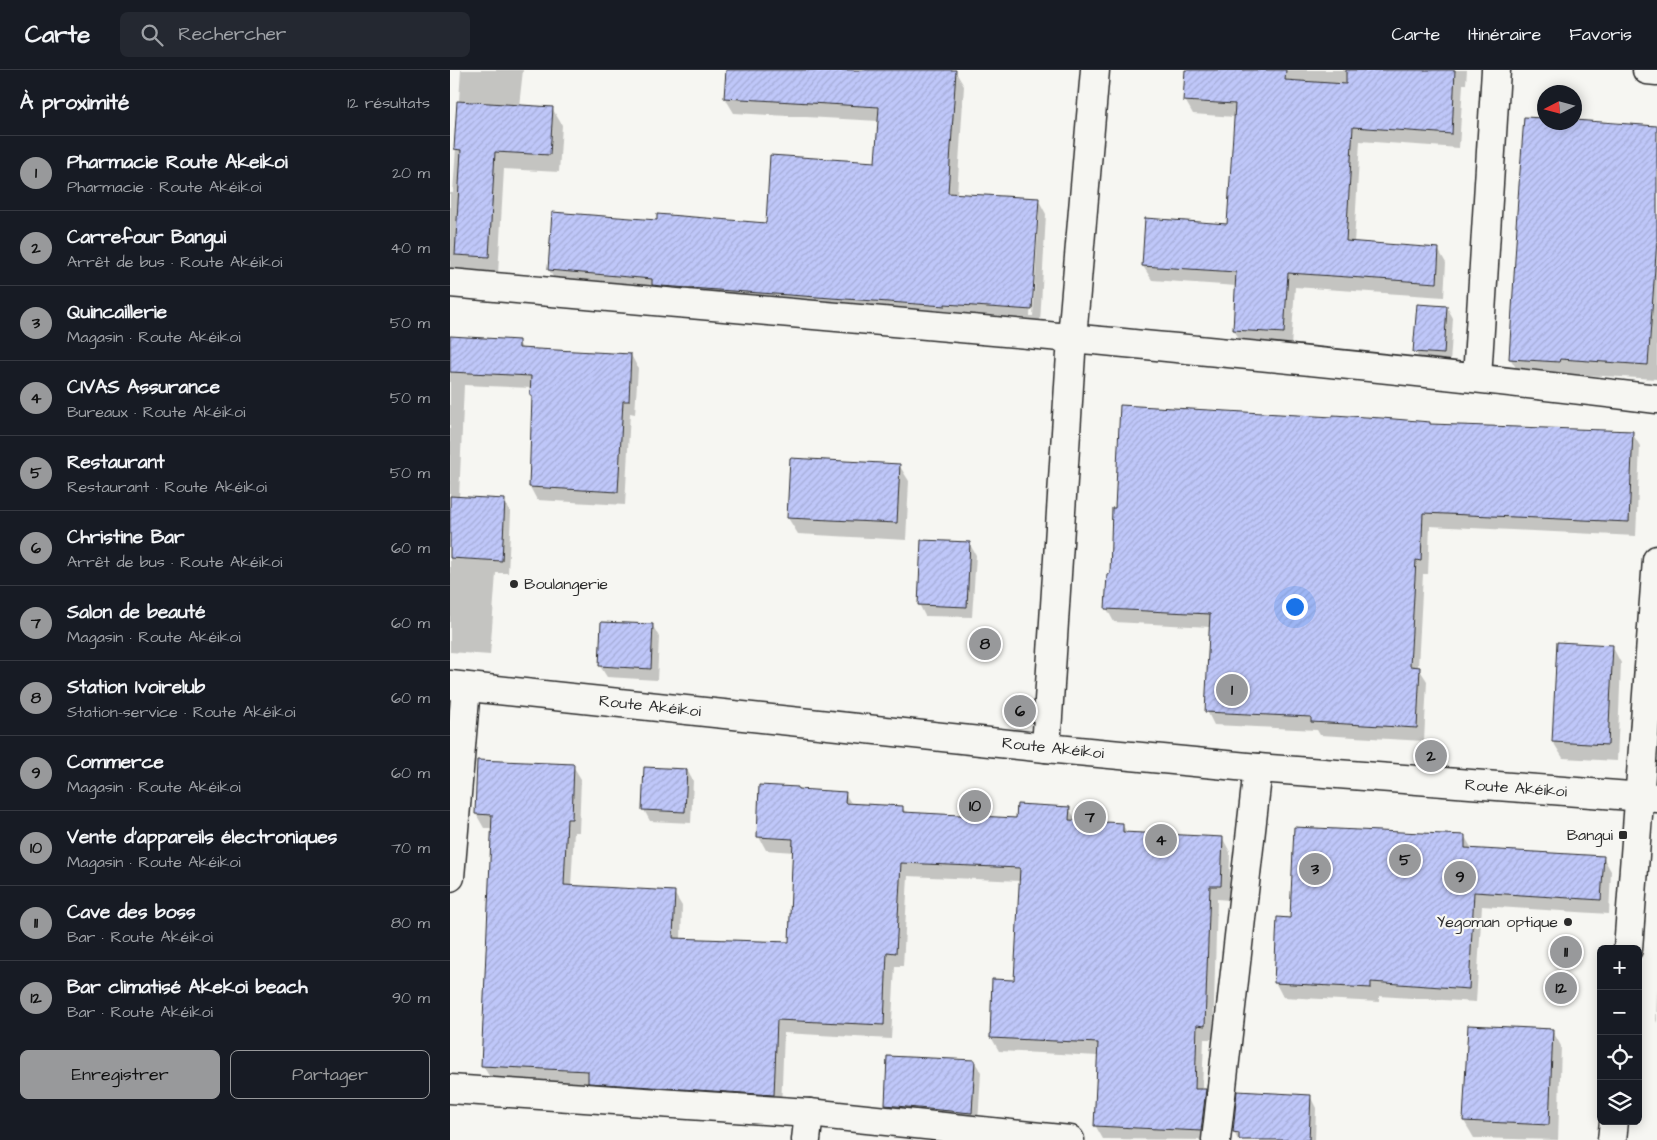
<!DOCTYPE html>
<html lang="fr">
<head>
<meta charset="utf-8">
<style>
	:root { --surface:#171b24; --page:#242831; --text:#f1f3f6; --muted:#9ea1a6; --line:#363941; --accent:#98999b }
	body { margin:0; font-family:"Architects Daughter",sans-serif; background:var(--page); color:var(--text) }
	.controls { position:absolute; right:15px; bottom:15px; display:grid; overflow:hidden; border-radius:8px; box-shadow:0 2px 12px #0003 }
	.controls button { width:45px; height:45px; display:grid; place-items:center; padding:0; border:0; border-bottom:1px solid var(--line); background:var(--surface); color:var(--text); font:25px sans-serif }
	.compass { position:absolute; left:1087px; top:15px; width:45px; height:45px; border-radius:50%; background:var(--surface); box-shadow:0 2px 12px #0003; rotate:264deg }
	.you { position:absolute; left:844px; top:536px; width:18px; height:18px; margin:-12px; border:4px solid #fff; border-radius:50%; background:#1a73e8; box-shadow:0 0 0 8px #1a73e833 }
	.badge { display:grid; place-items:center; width:32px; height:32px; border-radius:50%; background:var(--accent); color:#111; font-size:16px; font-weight:700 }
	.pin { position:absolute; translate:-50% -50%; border:2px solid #fff; box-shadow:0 1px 5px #0006 }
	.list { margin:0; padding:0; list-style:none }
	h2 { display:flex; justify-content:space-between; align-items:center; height:65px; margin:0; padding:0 20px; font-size:21px }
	h2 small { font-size:16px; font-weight:400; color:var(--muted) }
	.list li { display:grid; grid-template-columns:32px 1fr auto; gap:15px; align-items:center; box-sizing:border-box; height:75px; padding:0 20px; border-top:1px solid var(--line) }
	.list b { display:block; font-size:19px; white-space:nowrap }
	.list p { margin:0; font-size:16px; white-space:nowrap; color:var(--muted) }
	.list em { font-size:16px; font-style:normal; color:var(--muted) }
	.actions { display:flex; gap:10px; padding:15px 20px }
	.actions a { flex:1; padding:11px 0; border:1px solid var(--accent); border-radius:8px; text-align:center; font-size:18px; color:var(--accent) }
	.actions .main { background:var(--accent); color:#111 }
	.icon { flex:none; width:28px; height:28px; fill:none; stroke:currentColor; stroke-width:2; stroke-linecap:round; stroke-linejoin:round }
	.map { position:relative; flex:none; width:1207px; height:1070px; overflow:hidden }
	header { display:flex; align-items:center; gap:30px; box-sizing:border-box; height:70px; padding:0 25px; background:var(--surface); border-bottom:1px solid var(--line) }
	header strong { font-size:24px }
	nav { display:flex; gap:28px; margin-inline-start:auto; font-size:18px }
	.search { width:350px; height:45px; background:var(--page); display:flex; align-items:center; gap:12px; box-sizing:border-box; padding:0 18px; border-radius:8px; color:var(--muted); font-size:19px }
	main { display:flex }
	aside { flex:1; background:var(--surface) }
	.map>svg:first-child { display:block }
	.shadow { fill:#0003; fill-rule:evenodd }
	.building { fill:url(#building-hatch); stroke:#2b2b2b }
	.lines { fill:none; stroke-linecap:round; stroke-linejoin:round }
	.minor-casing { stroke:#2b2b2b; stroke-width:31 }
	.tertiary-casing { stroke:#2b2b2b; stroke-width:31 }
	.minor { stroke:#f6f6f2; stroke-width:28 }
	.tertiary { stroke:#f6f6f2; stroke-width:28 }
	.poi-dot { fill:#2b2b2b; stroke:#f6f6f2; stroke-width:2 }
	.labels { text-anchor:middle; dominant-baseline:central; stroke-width:4.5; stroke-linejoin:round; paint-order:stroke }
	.poi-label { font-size:16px; fill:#2b2b2b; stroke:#f6f6f2; text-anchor:end }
	.street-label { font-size:16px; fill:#2b2b2b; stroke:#f6f6f2 }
</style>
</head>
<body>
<header>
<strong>Carte</strong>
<div class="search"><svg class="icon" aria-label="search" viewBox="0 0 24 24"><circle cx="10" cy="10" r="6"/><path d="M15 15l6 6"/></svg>Rechercher</div>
<nav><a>Carte</a><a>Itinéraire</a><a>Favoris</a></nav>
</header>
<main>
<aside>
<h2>À proximité<small>12 résultats</small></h2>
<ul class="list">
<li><span class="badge">1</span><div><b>Pharmacie Route Akeikoi</b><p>Pharmacie · Route Akéikoi</p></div><em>20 m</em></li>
<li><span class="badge">2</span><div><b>Carrefour Bangui</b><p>Arrêt de bus · Route Akéikoi</p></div><em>40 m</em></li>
<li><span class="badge">3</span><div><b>Quincaillerie</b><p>Magasin · Route Akéikoi</p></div><em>50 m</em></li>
<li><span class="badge">4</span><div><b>CIVAS Assurance</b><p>Bureaux · Route Akéikoi</p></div><em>50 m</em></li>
<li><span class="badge">5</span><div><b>Restaurant</b><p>Restaurant · Route Akéikoi</p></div><em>50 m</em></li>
<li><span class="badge">6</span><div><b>Christine Bar</b><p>Arrêt de bus · Route Akéikoi</p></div><em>60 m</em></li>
<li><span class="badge">7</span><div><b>Salon de beauté</b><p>Magasin · Route Akéikoi</p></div><em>60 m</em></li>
<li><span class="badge">8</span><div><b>Station Ivoirelub</b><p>Station-service · Route Akéikoi</p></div><em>60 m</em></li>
<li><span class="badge">9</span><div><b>Commerce</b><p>Magasin · Route Akéikoi</p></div><em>60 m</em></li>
<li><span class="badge">10</span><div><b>Vente d'appareils électroniques</b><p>Magasin · Route Akéikoi</p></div><em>70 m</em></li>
<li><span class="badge">11</span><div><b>Cave des boss</b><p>Bar · Route Akéikoi</p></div><em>80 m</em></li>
<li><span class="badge">12</span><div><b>Bar climatisé Akekoi beach</b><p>Bar · Route Akéikoi</p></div><em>90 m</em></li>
</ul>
<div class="actions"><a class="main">Enregistrer</a><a>Partager</a></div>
</aside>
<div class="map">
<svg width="1207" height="1070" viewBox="0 0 1207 1070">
	<defs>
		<pattern id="building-hatch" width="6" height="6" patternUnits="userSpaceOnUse" patternTransform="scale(1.25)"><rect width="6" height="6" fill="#bfc7f9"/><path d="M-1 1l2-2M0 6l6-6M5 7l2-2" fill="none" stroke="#a4abd6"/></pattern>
	</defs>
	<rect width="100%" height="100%" fill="#f6f6f2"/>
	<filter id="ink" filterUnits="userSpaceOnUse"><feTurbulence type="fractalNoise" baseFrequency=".02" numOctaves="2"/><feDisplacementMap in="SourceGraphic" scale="10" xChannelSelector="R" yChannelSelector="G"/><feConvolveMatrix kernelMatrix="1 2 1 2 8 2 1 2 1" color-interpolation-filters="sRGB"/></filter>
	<g filter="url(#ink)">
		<!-- shadow -->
		<g class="shadow">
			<path d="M11,0H73L69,36L102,38L112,55L109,102L54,99L48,204L0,201V123H3Z"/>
			<path d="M277,0L505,1L514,16L507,124L588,129L596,144L590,254L108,215L99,200L208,152L317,154L427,93L429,51L284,43L275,28ZM587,142H589L583,246H580Z"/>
			<path d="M737,0H1017L1016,14H1013L1009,78L910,71L904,173L988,179L996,193L994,227L845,217L841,277L792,274L784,260L787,216L702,210L693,196L779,155L785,47L743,44L735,30Z"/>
			<path d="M1075,48L1094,50V52L1207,57V309L1118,304V307L1069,303L1060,288Z"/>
			<path d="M997,237L1003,248L1000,294L971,292L965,281Z"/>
			<path d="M0,268L68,271L73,280L181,285L188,298L185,344L180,343L175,435L87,430L80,417L83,330L81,326V318L14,315L9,428L54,430L61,443L58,503H46L40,585L0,582Z"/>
			<path d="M979,353L981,355L1182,363L1190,376L1186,466L980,456L978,504H973L968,597L977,611L974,671L870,665L867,660L764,655L757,641L760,557L664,552L657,539Z"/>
			<path d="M449,395L459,411L456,470L348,464L338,448Z"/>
			<path d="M519,473L526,485L522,547L475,546L469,534Z"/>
			<path d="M152,553L203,556L209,567L207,610L157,607L150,596Z"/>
			<path d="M1162,576L1171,593L1167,691L1113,688L1103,672Z"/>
			<path d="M123,696L131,709L129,762H124L121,817L224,823L232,836L231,869L340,874L344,782L316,780L309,767L348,718L349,720L395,723L402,735L452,737L456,743L567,749L619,738L627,752L672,754L678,764L773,769L780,782L779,830L767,829L763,969H754L752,1020L755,1021L763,1034L759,1070L653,1069L645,1055L649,986L549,981L541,967L566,912L571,811L458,806L453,896H445L441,969L334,963L331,1038L147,1026L140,1014L41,1009L33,996L43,758H34L26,744Z"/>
			<path d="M237,700L243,711L241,753L200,751L194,740Z"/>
			<path d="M1015,767L1022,779L1153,787L1161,801L1159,844L1032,836L1026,932L929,926V932L833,927L825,912L842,849Z"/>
			<path d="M1207,918V953L1206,950Z"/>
			<path d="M1019,956L1102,960L1111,976L1108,1070L1024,1068L1014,1051Z"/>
			<path d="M524,991L531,1002L528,1054L442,1046L436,1035Z"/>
			<path d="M860,1026L866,1038L865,1070H788L784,1062Z"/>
		</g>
		<!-- building -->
		<g class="building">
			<path d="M276,0H506L498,123L589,128L582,240L495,234V236L211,216L202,215V209L98,200L102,142L207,150V144L316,153L320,85L425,92L429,37L274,28Z"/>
			<path d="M735,0H836L835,10L896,14V0H1005L1002,64L903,57L896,171L989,178L987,213L838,203L834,263L783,260L786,202L692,196L695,148L777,154L785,34L733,31Z"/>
			<path d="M7,31L103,37L100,85L45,82L39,187L5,185L11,80L4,79Z"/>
			<path d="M1074,47L1094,48V52H1124V50L1207,56V170L1198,295L1110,289L1109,292L1059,289L1067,156H1066Z"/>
			<path d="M967,234L997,236L994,284L963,282Z"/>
			<path d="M0,266L69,270V278L181,284L179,331H173L168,422L79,417L82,326H80L81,306L0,302Z"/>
			<path d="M670,335L883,347V345L932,348L980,352V354L1183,361L1179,452L973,443L971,491L966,490L960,596L970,597L967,658L861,652V647L755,642L760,544L655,539L657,504H660L662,438H665Z"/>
			<path d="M340,388L450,394L447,453L337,448Z"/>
			<path d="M0,426L55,429L52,491L0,488Z"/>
			<path d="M471,470L520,472L517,537L468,535Z"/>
			<path d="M151,552L203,554L201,599L149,596Z"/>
			<path d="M1107,572L1163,575L1158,675L1102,672Z"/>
			<path d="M27,690L124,694L122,749H117L114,815L225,821L223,868L339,872L343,769L307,767L309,715L348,717V719L396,722L395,733L453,736V742L566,748L567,734L620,737L619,750L673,753V762L773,767L771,816H760L755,956L747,955L745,1019H756L751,1061L644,1056L648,973L540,968L542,909L564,910L570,798L451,793L446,883L437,882L434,955L327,950L324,1025L138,1013V1001L31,996L42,745L25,744Z"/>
			<path d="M194,697L237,699L235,742L192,740Z"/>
			<path d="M844,757L1015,765V778L1154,786L1151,830L1024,822L1019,919L921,912V918L824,913L827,847L840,848Z"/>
			<path d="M1018,955L1103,959L1099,1055L1013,1051Z"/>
			<path d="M437,986L525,990L522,1043L435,1035Z"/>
			<path d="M787,1021L861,1025L859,1070H789V1063L783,1062Z"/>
		</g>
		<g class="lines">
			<defs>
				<g id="minor">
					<path d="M1197,0L1207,1"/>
					<path d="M0,213C403,249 806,281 1207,329"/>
					<path d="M1027,308L1046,0"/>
					<path d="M596,678L622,268L645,0"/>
					<path d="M0,807L16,617"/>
					<path d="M1178,879L1207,490"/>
					<path d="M0,1019L359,1043L620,1070"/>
					<path d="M356,1070L359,1043"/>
					<path d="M766,1070L808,698"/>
					<path d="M1162,1070L1164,1051"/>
				</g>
				<path id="tertiary" d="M0,615L596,678L808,698L1207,728"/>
			</defs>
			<!-- minor casing -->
			<use href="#minor" class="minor-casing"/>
			<!-- tertiary casing -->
			<use href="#tertiary" class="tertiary-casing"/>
			<!-- minor -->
			<use href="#minor" class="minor"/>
			<!-- tertiary -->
			<use href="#tertiary" class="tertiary"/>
		</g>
	</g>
	<!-- markers -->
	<g class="poi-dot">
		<circle cx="64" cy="514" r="5"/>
		<rect x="1168" y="760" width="10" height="10" rx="2.5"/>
		<circle cx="1118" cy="852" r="5"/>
	</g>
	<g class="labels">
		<!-- poi labels -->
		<g class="poi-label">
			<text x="74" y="514" text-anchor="start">Boulangerie</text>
			<text x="1163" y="765">Bangui</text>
			<text x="1108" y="852">Yegoman optique</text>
		</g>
		<!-- street labels -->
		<g class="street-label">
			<text transform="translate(200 636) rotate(6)">Route Akéikoi</text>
			<text transform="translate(603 678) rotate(6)">Route Akéikoi</text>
			<text transform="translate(1066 718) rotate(4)">Route Akéikoi</text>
		</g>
	</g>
</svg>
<div class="controls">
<button>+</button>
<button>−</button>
<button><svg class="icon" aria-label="locate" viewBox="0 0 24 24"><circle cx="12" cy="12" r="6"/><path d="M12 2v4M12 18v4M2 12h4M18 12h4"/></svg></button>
<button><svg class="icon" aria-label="layers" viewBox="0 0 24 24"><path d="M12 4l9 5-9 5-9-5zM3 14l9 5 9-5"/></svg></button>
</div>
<svg class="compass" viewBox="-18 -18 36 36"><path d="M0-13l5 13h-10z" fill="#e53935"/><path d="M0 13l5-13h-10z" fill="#9ea1a6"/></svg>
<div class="you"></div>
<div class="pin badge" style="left:782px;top:620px">1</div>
<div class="pin badge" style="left:981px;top:686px">2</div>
<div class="pin badge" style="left:865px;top:799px">3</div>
<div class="pin badge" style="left:711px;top:770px">4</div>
<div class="pin badge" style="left:955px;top:790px">5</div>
<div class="pin badge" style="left:570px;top:641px">6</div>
<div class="pin badge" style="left:640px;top:747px">7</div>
<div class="pin badge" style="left:535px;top:574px">8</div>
<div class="pin badge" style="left:1010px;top:807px">9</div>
<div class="pin badge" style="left:525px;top:736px">10</div>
<div class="pin badge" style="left:1116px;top:882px">11</div>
<div class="pin badge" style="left:1111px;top:918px">12</div>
</div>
</main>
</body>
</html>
